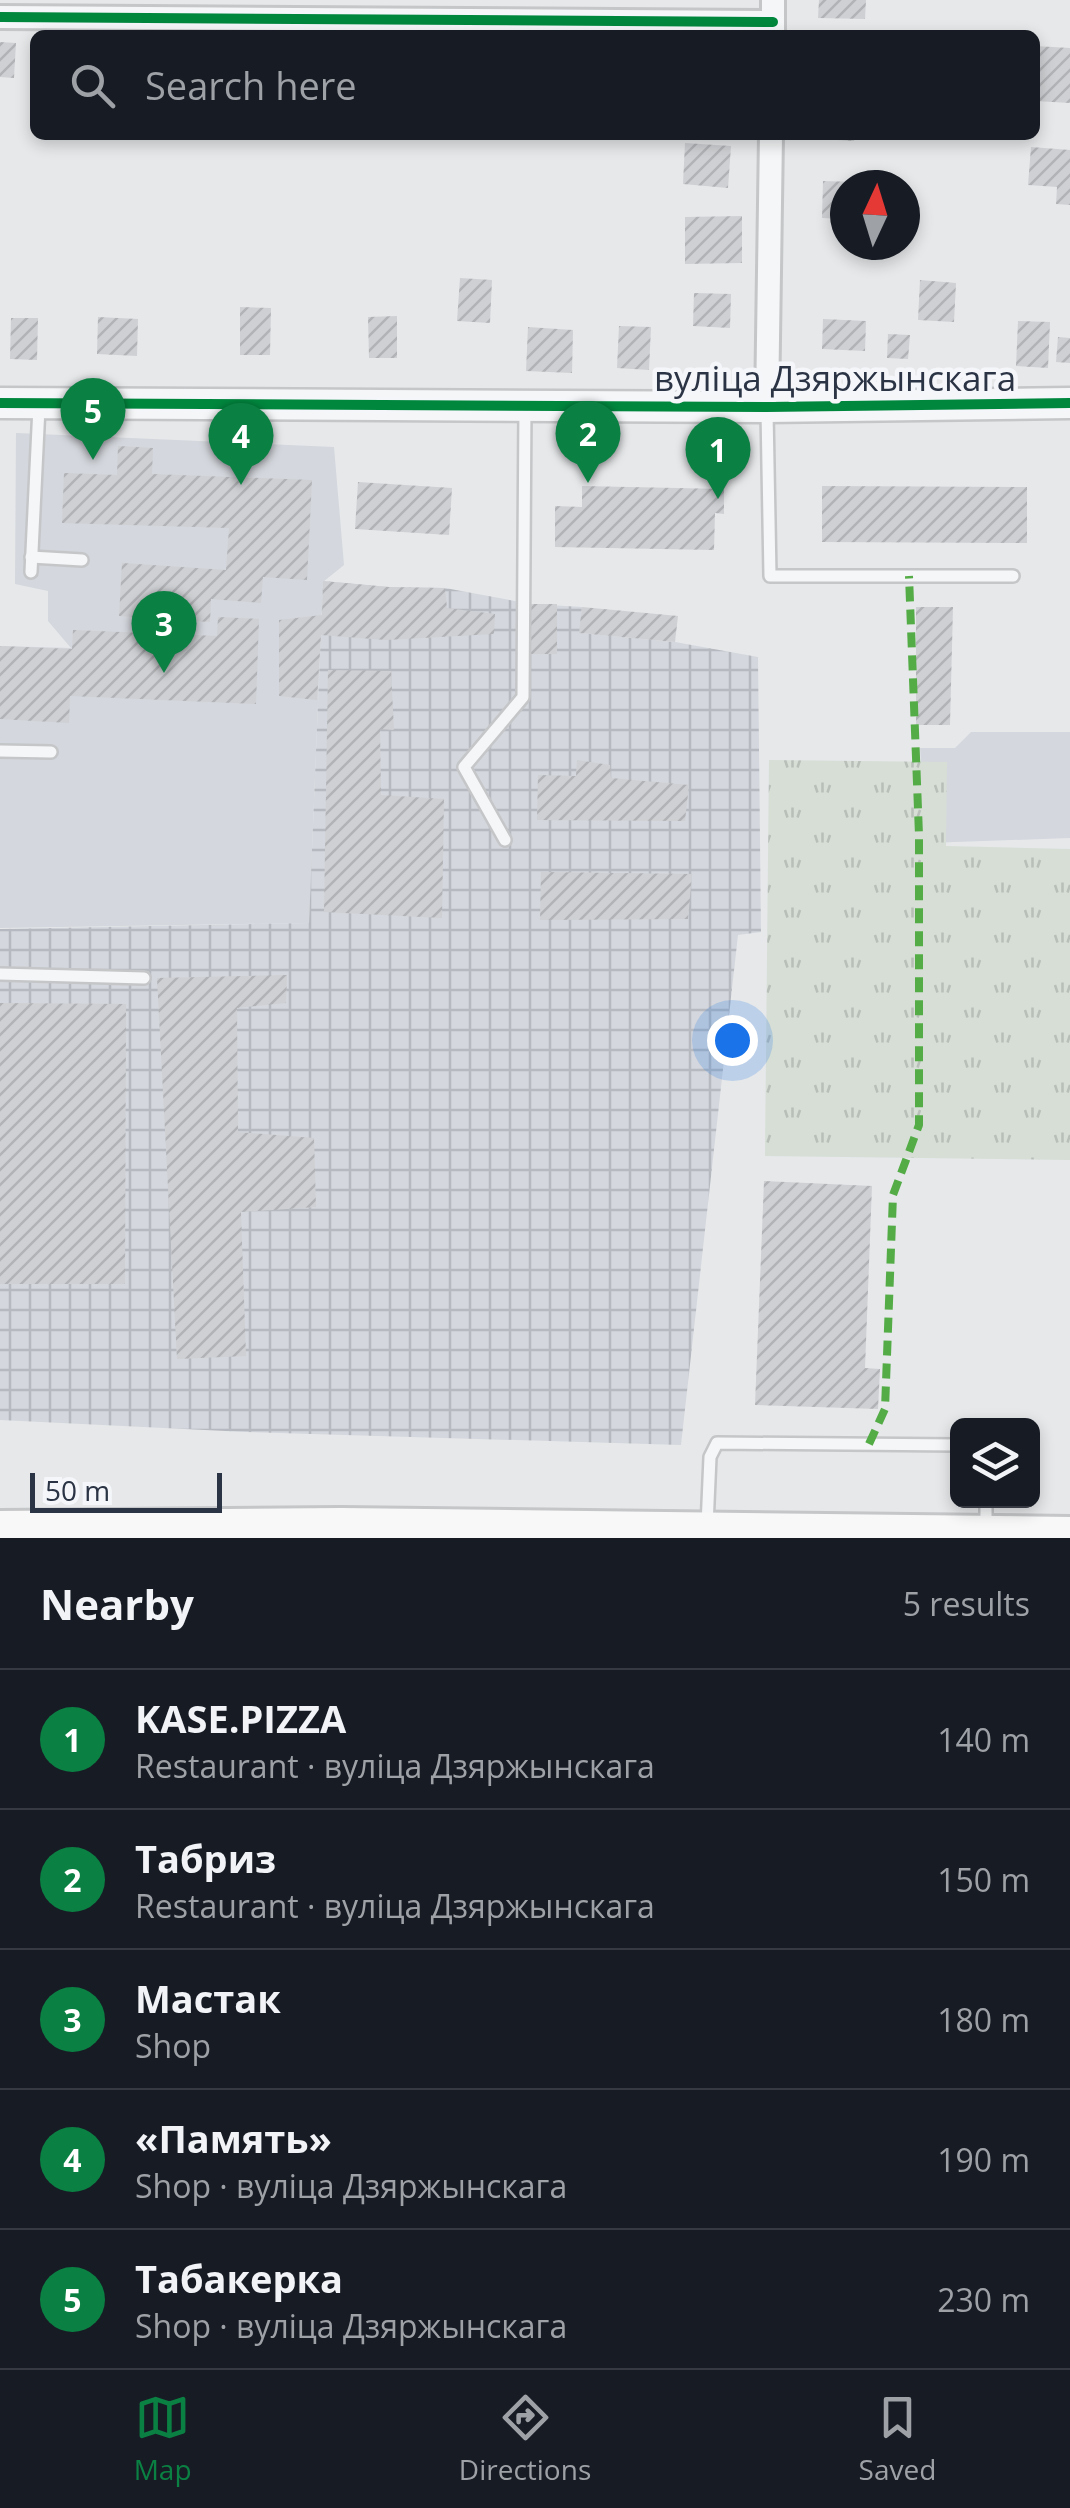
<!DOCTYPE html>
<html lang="en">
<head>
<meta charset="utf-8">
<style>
	:root { --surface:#171b24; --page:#20242c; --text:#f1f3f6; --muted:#9ea1a6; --line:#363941; --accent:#0b8043 }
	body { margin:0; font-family:"Open Sans",sans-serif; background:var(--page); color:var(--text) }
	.controls { position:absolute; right:30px; bottom:30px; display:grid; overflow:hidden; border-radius:15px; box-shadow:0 5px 15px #0003 }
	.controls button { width:90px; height:90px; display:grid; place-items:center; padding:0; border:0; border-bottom:2px solid var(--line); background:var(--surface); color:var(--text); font:50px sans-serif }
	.compass { position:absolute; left:830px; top:170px; width:90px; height:90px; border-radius:50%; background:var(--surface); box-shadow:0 5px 15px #0003; rotate:4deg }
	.scale { position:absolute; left:30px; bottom:25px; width:192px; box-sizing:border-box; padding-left:10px; border:5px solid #2b3445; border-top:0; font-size:28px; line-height:35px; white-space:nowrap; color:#2b3445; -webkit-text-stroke:8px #f4f6f9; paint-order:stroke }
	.you { position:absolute; left:732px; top:1040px; width:35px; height:35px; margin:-25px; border:8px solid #fff; border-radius:50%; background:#1a73e8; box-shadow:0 0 0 15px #1a73e833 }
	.badge { display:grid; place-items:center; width:65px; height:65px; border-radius:50%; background:var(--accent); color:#fff; font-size:32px; font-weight:700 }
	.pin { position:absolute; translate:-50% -82px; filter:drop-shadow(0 2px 5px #0008) }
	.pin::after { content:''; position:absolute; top:52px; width:35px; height:30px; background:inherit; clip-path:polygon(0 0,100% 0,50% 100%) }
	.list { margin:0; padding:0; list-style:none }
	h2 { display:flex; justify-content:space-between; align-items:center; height:130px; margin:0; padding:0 40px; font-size:42px }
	h2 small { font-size:32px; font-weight:400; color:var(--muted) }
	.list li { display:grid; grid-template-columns:65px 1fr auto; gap:30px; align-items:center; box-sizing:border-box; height:140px; padding:0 40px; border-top:2px solid var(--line) }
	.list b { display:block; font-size:38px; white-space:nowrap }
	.list p { margin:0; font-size:32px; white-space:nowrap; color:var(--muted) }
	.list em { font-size:32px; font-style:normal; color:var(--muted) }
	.icon { flex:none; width:55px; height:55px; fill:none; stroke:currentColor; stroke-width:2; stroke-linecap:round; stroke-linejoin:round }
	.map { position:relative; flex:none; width:1070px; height:1538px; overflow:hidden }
	.search { position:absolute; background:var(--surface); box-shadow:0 5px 15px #0003; left:30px; right:30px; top:30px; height:110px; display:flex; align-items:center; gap:25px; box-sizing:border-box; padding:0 35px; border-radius:15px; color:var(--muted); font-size:38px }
	.sheet { height:830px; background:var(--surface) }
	nav { display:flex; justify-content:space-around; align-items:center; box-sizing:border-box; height:140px; border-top:2px solid var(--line); background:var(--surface); font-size:28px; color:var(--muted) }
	nav a { display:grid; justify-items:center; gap:5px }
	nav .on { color:var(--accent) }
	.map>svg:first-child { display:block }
	.built { fill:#d4d7dd }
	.industrial { fill:url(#industrial-grid) }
	.grass { fill:url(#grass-tufts) }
	.building { fill:url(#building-hatch) }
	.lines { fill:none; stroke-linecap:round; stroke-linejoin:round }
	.service-casing { stroke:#c4c6c8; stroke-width:16 }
	.minor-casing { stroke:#c4c6c8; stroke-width:28 }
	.tertiary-casing { stroke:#c4c6c8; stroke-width:35 }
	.secondary-casing { stroke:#c4c6c8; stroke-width:38 }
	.service { stroke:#f5f6f7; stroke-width:11 }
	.minor { stroke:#f5f6f7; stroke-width:22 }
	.tertiary { stroke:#f5f6f7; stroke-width:30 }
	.secondary { stroke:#f8f8f8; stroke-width:32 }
	.quiet { stroke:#54ac47; stroke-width:8; stroke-dasharray:15 8; stroke-linecap:butt }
	.cycleway-casing { stroke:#f4f6f9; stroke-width:16 }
	.cycleway { stroke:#00873e; stroke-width:10 }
	.labels { text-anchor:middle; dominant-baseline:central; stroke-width:9; stroke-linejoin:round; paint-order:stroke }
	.street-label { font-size:35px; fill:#2b3445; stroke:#f4f6f9 }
</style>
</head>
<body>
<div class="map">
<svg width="1070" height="1538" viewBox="0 0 1070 1538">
	<defs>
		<pattern id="industrial-grid" width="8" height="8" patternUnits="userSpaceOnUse" patternTransform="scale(2.5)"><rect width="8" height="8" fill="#d4d7dd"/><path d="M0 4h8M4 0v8" fill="none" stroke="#b6b9bf"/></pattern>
		<pattern id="grass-tufts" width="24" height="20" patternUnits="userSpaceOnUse" patternTransform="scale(2.5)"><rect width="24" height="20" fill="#d6ded6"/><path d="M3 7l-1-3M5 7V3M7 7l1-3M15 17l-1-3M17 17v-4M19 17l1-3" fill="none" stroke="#b8bfb9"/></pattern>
		<pattern id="building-hatch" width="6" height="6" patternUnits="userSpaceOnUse" patternTransform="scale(2.5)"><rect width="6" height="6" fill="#ced0d3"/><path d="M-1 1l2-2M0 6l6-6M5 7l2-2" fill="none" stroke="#b1b3b6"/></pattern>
	</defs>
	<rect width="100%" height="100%" fill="#e6e8ea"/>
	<!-- built -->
	<g class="built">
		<path d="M16,433L334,447L344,565L323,582L309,923L0,928V646L71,648L48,621V591L15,584Z"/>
		<path d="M971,732H1070V838L927,843L920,748H955Z"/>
	</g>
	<!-- industrial -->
	<path class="industrial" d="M323,581L389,587L445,588L531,604L582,607L580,633L675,642L758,657L761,932L738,935L681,1445L246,1432L0,1420V929L309,923Z"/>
	<!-- grass -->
	<path class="grass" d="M769,760L947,762L946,846L1070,849V1160L765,1156Z"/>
	<!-- building -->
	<g class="building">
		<path d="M819,0H866L865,19L818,18Z"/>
		<path d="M0,42L16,43L14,78L0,77Z"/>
		<path d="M1035,46L1070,48V103L1035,101Z"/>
		<path d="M821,135H855L854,141L821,139Z"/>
		<path d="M685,143L731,146L728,188L683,184Z"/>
		<path d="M1031,147L1070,150V205L1056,204L1057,187L1028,185Z"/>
		<path d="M823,181L858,182V185H845V219L822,218Z"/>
		<path d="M742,216V263L685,264V217Z"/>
		<path d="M460,278L492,280L490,323L457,321Z"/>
		<path d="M920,280L956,283L954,322L918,320Z"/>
		<path d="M694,293L731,294L730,328L693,326Z"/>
		<path d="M240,307L271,308L270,355H240Z"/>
		<path d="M397,316V358H369L368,317Z"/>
		<path d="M98,317L138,319L137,356L97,354Z"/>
		<path d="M11,318H38L37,360L10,359Z"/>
		<path d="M823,319L866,321L865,351L822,349Z"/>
		<path d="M1018,321L1050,322L1048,368L1016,366Z"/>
		<path d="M619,326L651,327L649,370L617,368Z"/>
		<path d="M528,327L573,330L572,373L526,371Z"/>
		<path d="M888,334L910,335L908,359L887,358Z"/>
		<path d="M1058,337L1070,338V363L1056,362Z"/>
		<path d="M118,446L153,448L152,474L312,480L307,580L263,577L261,603L211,599L210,622L119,616L122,563L226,570L229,528L62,523L64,473L117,475Z"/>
		<path d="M358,482L452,488L449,535L355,529Z"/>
		<path d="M582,486L724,489V514L715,513L714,550L555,547V506L582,507Z"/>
		<path d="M822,486L1027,487V543L822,542Z"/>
		<path d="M323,581L389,587L445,588L447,608L495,614L494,634L386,640L321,635L317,700L279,696V620L322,615Z"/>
		<rect x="531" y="604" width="26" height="50"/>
		<path d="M582,607L678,616L675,642L579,633Z"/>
		<path d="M916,607H953L950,725H916Z"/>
		<path d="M218,617L259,619L256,704L70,696L69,723L0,719V646L72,649L73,630L217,636Z"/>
		<path d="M328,670L391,671L394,730L380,729L381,795L444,799L442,918L324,912Z"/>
		<path d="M577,760L610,765L611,778L689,785L685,821L537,820L538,775L576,776Z"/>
		<path d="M541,872L692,874L688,919L540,920Z"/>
		<path d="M287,975L286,1003L237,1008L238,1132L314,1138L316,1207L241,1212L246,1356L177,1359L157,978Z"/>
		<path d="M0,1003L126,1004L125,1284H0Z"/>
		<path d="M764,1181L872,1186L865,1368L880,1369L878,1409L755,1405Z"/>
	</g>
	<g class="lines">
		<defs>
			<g id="service">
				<path d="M767,411L770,576H1013"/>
				<path d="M31,557L82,560"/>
				<path d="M31,572L39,407"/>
				<path d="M0,751L51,752"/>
				<path d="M505,840L464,767L523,697L525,406"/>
				<path d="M0,974L144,978"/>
				<path d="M707,1526L710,1457L717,1443L958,1445"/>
				<path d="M986,1528V1500"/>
			</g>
			<g id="minor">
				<path d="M0,17L773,22"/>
				<path d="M773,35V0"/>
				<path d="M767,407L771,135"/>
			</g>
			<path id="tertiary" d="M0,403L767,407L1070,403"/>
			<path id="secondary" d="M0,1527L341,1524L1070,1533"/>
		</defs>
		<!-- service casing -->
		<use href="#service" class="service-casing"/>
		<!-- minor casing -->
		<use href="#minor" class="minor-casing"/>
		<!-- tertiary casing -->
		<use href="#tertiary" class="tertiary-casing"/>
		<!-- secondary casing -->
		<use href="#secondary" class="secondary-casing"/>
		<!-- service -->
		<use href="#service" class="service"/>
		<!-- minor -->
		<use href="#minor" class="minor"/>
		<!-- tertiary -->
		<use href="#tertiary" class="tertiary"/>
		<!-- secondary -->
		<use href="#secondary" class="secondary"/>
		<!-- quiet -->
		<path class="quiet" d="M869,1444L885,1409L893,1195L919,1125V835L909,576"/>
		<defs>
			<g id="cycleway">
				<path d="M0,17L773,22"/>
				<path d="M0,403L767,407L1070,403"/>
			</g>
		</defs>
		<!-- cycleway casing -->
		<use href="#cycleway" class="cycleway-casing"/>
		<!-- cycleway -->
		<use href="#cycleway" class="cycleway"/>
	</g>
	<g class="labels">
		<!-- street labels -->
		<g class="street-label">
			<text x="835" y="377">вуліца Дзяржынскага</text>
		</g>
	</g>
</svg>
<div class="controls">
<button><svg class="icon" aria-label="layers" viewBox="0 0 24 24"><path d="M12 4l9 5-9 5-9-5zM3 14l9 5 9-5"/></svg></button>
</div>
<svg class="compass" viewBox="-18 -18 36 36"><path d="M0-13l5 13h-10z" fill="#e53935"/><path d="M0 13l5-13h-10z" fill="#9ea1a6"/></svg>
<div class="scale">50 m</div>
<div class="you"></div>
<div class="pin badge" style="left:718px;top:499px">1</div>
<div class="pin badge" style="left:588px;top:483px">2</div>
<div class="pin badge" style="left:164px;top:673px">3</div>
<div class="pin badge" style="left:241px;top:485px">4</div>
<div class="pin badge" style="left:93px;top:460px">5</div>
<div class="search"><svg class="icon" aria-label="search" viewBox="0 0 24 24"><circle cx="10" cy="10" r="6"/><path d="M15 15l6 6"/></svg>Search here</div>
</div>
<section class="sheet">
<h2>Nearby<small>5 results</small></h2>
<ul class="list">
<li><span class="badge">1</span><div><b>KASE.PIZZA</b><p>Restaurant · вуліца Дзяржынскага</p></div><em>140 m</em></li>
<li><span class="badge">2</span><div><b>Табриз</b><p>Restaurant · вуліца Дзяржынскага</p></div><em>150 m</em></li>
<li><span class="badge">3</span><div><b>Мастак</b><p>Shop</p></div><em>180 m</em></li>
<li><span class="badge">4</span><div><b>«Память»</b><p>Shop · вуліца Дзяржынскага</p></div><em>190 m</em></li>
<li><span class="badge">5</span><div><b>Табакерка</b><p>Shop · вуліца Дзяржынскага</p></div><em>230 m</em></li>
</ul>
</section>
<nav>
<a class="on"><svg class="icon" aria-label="map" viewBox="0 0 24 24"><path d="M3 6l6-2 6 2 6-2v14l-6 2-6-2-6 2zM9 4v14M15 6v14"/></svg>Map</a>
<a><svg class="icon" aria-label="directions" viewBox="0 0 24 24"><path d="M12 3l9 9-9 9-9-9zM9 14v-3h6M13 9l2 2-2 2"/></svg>Directions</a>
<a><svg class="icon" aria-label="saved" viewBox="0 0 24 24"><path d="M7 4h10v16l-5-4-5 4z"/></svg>Saved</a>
</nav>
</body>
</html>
